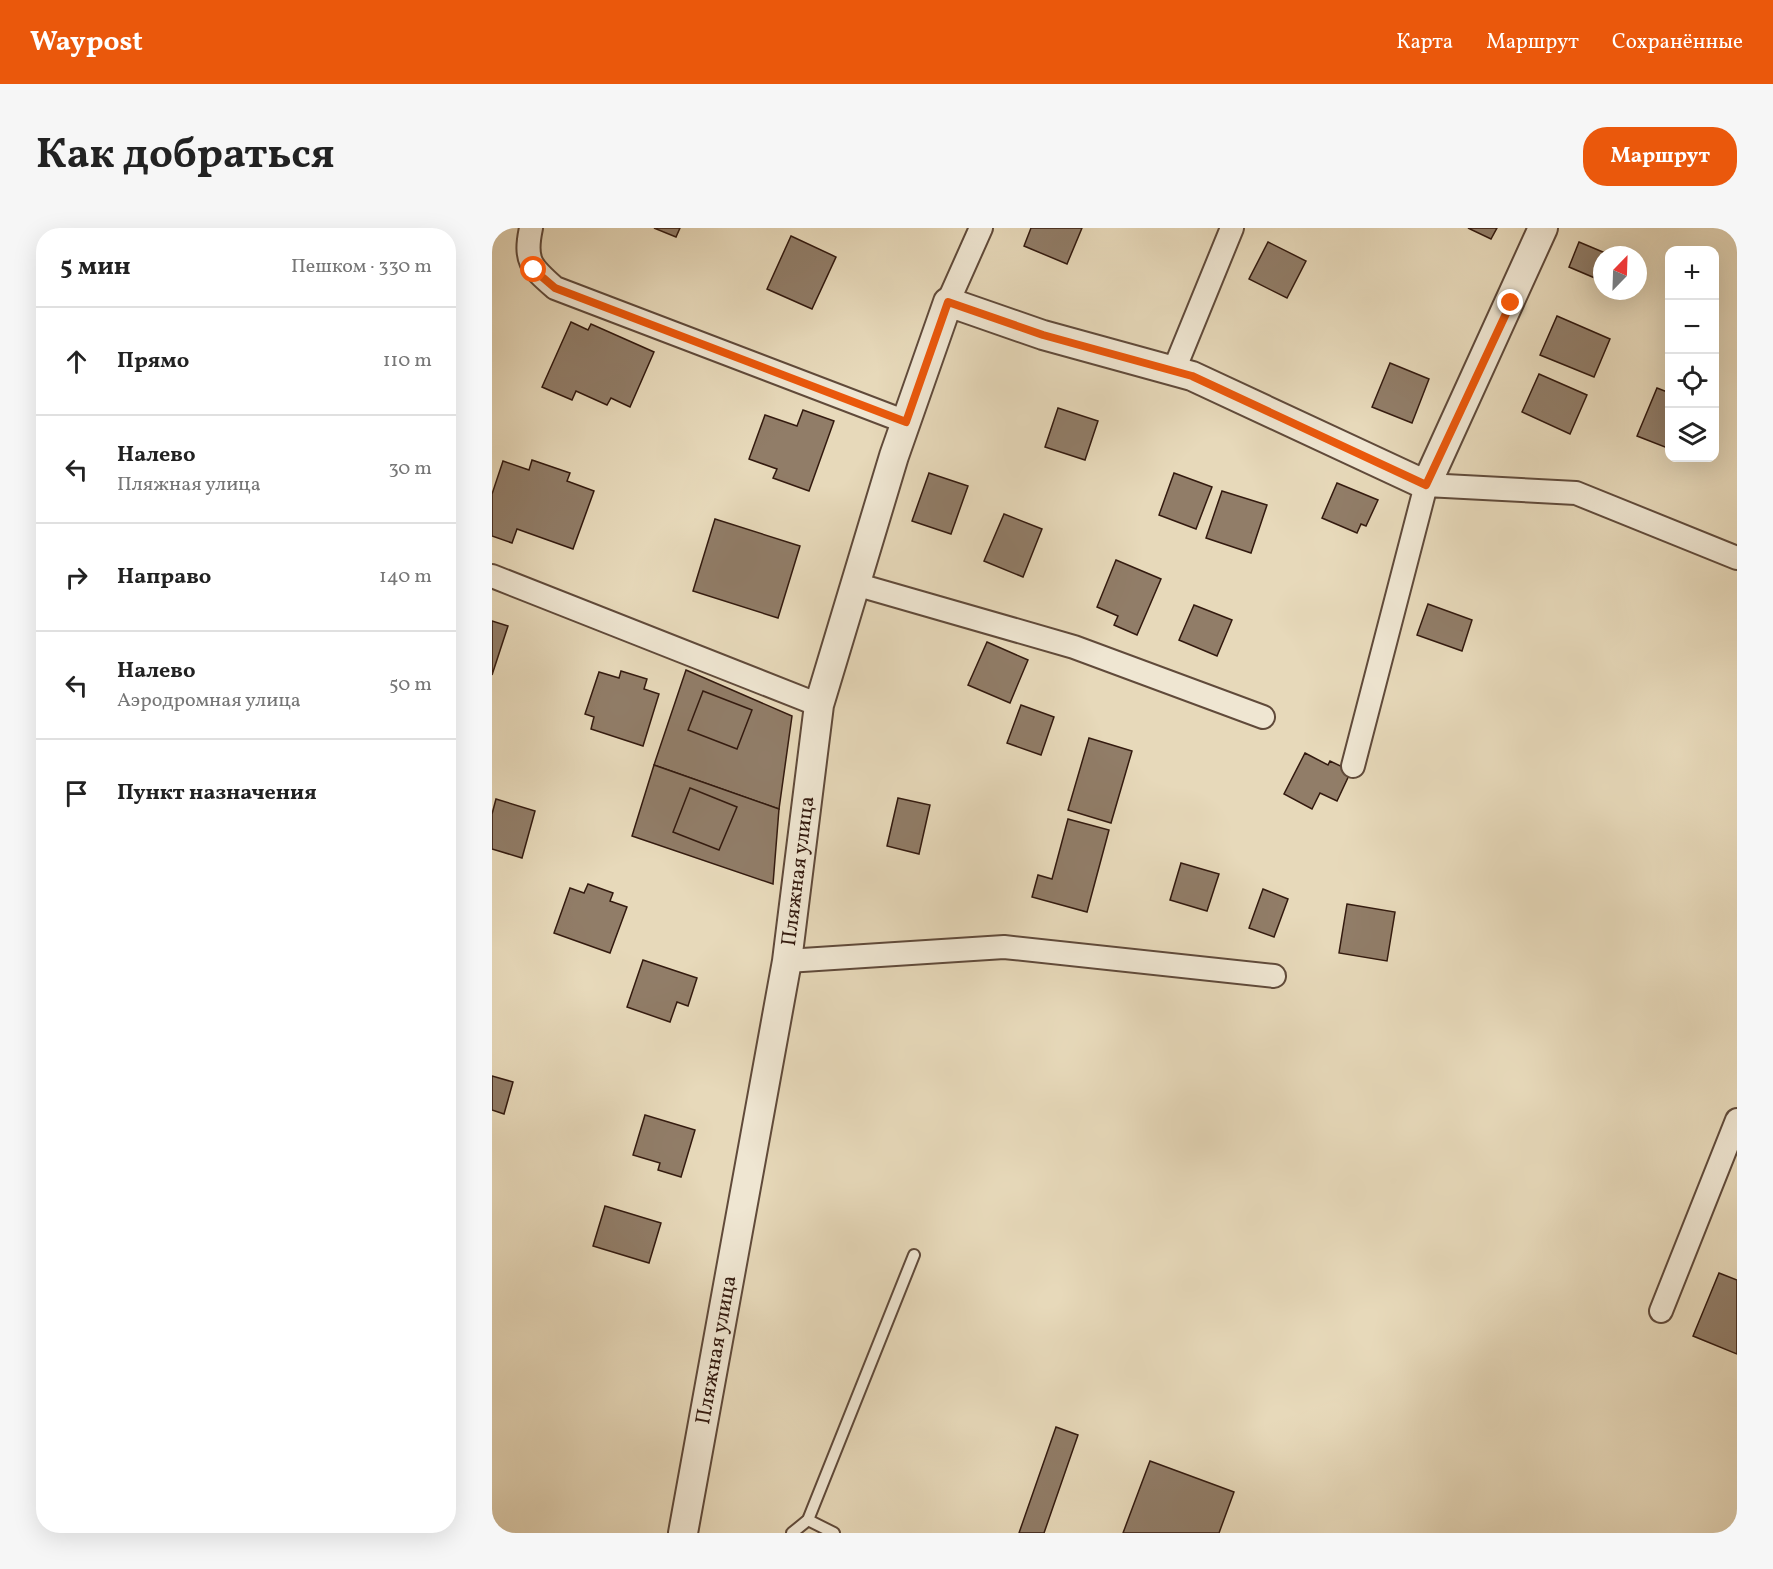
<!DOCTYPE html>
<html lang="ru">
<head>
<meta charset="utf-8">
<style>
	:root { --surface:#fff; --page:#f6f6f6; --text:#222; --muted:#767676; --line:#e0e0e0; --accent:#ea580c }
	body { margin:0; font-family:Vollkorn,serif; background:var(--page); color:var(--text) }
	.controls { position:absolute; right:18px; top:18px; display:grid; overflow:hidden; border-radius:12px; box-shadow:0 6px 24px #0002 }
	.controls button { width:54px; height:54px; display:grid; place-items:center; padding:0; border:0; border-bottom:2px solid var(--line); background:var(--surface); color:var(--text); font:30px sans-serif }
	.compass { position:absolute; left:1101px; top:18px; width:54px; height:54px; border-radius:50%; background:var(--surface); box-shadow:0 6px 24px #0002; rotate:23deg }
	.stop { position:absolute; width:18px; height:18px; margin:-14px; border:4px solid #ea580c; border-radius:50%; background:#fff }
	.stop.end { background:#ea580c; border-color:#fff; box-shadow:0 2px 6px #0008 }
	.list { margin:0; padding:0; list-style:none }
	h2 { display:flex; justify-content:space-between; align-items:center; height:78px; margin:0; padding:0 24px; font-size:26px }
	h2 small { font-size:20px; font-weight:400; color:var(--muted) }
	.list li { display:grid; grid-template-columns:39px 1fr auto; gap:18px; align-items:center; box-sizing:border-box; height:108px; padding:0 24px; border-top:2px solid var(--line) }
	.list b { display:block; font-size:22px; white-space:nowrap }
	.list p { margin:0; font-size:20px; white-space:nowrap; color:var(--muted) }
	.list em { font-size:20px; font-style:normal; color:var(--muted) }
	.icon { flex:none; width:33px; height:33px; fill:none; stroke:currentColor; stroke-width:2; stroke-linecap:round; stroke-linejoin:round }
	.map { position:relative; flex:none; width:1245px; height:1305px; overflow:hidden; border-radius:24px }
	header { display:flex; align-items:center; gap:36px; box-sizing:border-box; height:84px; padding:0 30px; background:var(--accent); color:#fff }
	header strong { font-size:28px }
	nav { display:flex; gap:33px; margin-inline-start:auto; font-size:21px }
	.intro { display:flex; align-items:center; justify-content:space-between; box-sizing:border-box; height:144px; padding:0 36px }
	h1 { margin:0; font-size:42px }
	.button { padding:15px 27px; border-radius:24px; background:var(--accent); color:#fff; font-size:21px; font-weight:700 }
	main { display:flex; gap:36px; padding:0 36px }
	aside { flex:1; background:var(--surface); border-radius:24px; box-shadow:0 6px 24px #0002 }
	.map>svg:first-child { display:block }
	.building { fill:#917d68; stroke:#331a0f; stroke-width:1.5 }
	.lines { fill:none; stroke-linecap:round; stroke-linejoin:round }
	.service-casing { stroke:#604a3a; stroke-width:14 }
	.minor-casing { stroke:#604a3a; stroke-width:26 }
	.tertiary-casing { stroke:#604a3a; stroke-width:32 }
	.service { stroke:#efe6d2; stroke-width:10 }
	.minor { stroke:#efe6d2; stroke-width:22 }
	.tertiary { stroke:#efe6d2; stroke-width:28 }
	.route { stroke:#ea580c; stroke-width:8 }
	.labels { text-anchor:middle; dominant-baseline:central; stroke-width:5; stroke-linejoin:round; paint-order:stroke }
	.street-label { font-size:21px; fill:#331a0f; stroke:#efe6d2 }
</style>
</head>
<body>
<header>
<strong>Waypost</strong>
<nav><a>Карта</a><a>Маршрут</a><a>Сохранённые</a></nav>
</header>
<div class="intro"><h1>Как добраться</h1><a class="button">Маршрут</a></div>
<main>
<aside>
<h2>5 мин<small>Пешком · 330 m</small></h2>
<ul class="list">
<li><svg class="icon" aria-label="ahead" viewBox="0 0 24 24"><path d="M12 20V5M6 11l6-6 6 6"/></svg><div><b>Прямо</b></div><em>110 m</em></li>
<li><svg class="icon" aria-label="left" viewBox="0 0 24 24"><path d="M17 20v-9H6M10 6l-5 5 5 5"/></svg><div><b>Налево</b><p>Пляжная улица</p></div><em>30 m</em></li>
<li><svg class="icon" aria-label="right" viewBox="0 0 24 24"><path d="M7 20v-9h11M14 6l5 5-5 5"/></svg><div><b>Направо</b></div><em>140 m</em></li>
<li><svg class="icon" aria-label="left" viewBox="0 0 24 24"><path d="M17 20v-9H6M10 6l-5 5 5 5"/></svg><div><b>Налево</b><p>Аэродромная улица</p></div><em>50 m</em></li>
<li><svg class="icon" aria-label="arrive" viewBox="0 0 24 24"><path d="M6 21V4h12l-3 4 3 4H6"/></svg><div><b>Пункт назначения</b></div></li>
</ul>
</aside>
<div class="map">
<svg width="1245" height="1305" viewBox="0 0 1245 1305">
	<rect width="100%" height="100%" fill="#e7d9ba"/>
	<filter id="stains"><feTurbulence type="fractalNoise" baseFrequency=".00333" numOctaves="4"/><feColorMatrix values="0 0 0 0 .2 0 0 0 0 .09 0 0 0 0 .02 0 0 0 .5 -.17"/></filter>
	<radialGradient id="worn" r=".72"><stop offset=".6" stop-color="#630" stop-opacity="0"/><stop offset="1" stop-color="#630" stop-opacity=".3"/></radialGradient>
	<!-- building -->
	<g class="building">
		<path d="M162,0H188L184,9Z"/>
		<path d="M539,0H590L575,36L532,18Z"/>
		<path d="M976,0H1005L999,11Z"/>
		<path d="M299,8L344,29L320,81L275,61Z"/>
		<path d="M776,14L814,33L795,70L757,51Z"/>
		<path d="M1087,14L1118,27H1110V53L1077,39Z"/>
		<path d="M1065,88L1118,111L1102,149L1048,127Z"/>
		<path d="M79,94L96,102L99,96L162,124L138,179L119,170L115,177L84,163L80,172L50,159Z"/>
		<path d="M898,135L937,151L920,195L880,179Z"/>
		<path d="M1047,146L1095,167L1078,206L1030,184Z"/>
		<path d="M1165,160L1178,165V221L1145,208Z"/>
		<path d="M566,180L606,193L593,232L553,219Z"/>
		<path d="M311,182L342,193L317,263L281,250L285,241L257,231L273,187L305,198Z"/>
		<path d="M40,232L78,245L75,253L102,263L81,321L25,301L20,315L0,308V266L11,233L37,242Z"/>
		<path d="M437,245L476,258L459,306L420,293Z"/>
		<path d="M682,245L720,259L704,301L667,287Z"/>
		<path d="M845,255L886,272L874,298L869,296L865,305L830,290Z"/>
		<path d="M730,263L775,277L759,325L714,310Z"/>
		<path d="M512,286L550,301L531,349L492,333Z"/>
		<path d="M223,291L308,318L286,390L201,363Z"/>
		<path d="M624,332L669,351L645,407L622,397L626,388L605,379Z"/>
		<path d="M936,376L980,392L970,423L925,407Z"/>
		<path d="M702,377L740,392L725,428L687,412Z"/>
		<path d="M0,393L16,398L0,447Z"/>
		<path d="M495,414L536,432L518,475L476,457Z"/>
		<path d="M194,442L300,488L287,581L162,537Z"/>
		<path d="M129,443L155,451L152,461L167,466L151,518L99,501L102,489L93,486L107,444L127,450Z"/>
		<path d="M211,463L260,482L245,521L196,502Z"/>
		<path d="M529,477L562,489L549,527L515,515Z"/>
		<path d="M597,510L640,523L619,595L576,582Z"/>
		<path d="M813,525L836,537L838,533L859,543L845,573L828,565L820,581L792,566Z"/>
		<path d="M162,537L287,581L281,656L140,608Z"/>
		<path d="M198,560L245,579L227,622L181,604Z"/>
		<path d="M406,570L438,577L427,626L395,618Z"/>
		<path d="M4,571L43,583L30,630L0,621V586Z"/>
		<path d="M576,591L617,602L595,684L540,669L546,647L560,651Z"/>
		<path d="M689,635L727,646L715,683L678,672Z"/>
		<path d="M96,656L121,665L118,673L135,679L118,725L62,705L78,660L92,665Z"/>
		<path d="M771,661L796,671L782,709L757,700Z"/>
		<path d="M855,676L903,684L895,733L847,725Z"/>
		<path d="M151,732L205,750L196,778L185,774L178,794L135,779Z"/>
		<path d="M0,848L21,854L12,886L0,882Z"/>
		<path d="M153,887L203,902L189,949L166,942L168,935L141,927Z"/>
		<path d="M113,978L169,995L157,1035L101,1018Z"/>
		<path d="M1227,1045L1245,1052V1126L1201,1108Z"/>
		<path d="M564,1199L586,1207L552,1305H527Z"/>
		<path d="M658,1233L742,1264L727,1305H631Z"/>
	</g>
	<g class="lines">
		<defs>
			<g id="service">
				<path d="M316,1292L342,1305"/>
				<path d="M300,1305L316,1292L422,1027"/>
			</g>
			<g id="minor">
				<path d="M39,0C32,33 39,39 63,60L414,194"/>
				<path d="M456,74L489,0"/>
				<path d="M682,142L740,0"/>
				<path d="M0,348L327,477"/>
				<path d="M363,356L582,419L771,489"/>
				<path d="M861,538L934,257L1084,265L1245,330"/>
				<path d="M295,733L512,719L782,748"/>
				<path d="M1169,1083L1245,892"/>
			</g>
			<g id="tertiary">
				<path id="s1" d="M191,1305L295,733L327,477L402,228L456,74L551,107L700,148L934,257L1051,0"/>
			</g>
		</defs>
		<!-- service casing -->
		<use href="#service" class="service-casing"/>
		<!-- minor casing -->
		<use href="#minor" class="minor-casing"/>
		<!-- tertiary casing -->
		<use href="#tertiary" class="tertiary-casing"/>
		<!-- service -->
		<use href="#service" class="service"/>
		<!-- minor -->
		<use href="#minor" class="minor"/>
		<!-- tertiary -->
		<use href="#tertiary" class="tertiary"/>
	</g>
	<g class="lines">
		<!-- route -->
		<path class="route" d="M42,42L63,60L414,194L456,74L551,107L700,148L934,257L1019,75"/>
	</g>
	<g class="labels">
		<!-- street labels -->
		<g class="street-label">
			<text stroke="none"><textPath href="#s1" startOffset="672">Пляжная улица</textPath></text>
			<text stroke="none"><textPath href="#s1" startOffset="186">Пляжная улица</textPath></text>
		</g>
	</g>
	<rect width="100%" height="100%" filter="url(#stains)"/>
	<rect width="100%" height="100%" fill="url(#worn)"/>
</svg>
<div class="controls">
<button>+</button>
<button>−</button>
<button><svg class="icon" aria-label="locate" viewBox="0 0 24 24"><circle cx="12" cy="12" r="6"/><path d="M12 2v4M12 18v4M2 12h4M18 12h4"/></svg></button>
<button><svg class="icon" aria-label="layers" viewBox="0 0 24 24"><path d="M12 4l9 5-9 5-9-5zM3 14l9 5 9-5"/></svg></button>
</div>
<svg class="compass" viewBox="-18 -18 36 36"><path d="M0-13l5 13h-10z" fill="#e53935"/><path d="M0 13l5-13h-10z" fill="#767676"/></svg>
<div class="stop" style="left:42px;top:42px"></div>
<div class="stop end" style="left:1019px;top:75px"></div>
</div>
</main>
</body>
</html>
